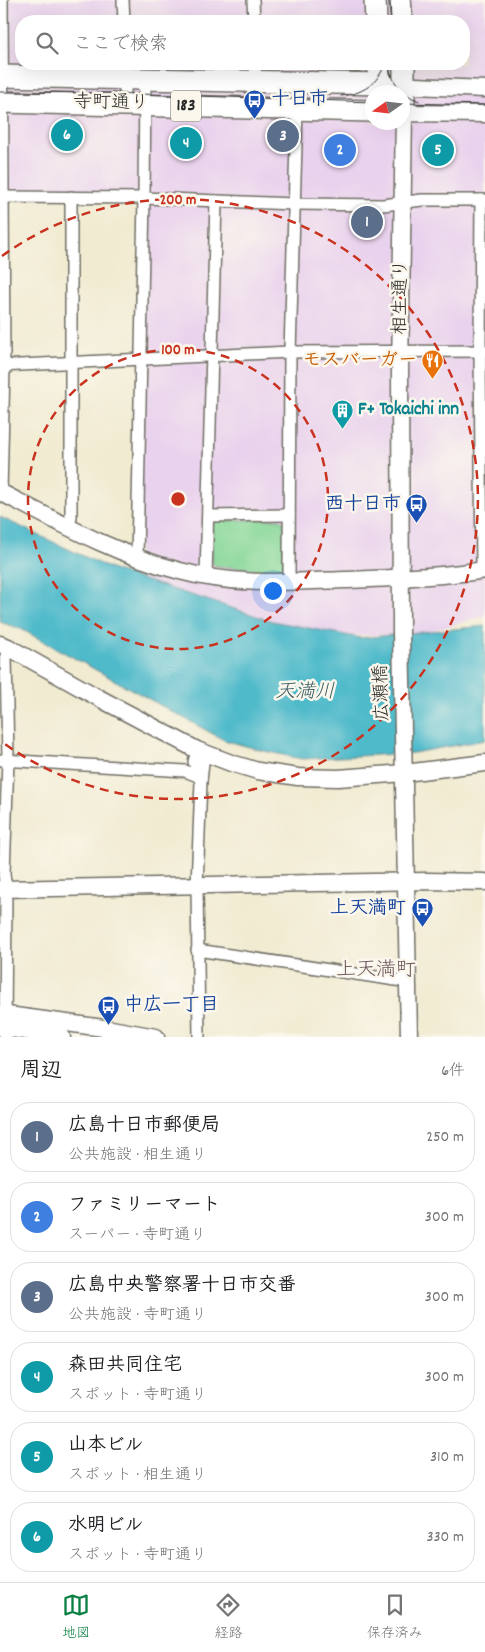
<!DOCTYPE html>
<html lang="ja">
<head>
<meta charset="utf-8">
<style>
	:root { --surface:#fff; --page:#f6f6f6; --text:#202124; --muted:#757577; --line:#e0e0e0; --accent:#0b8043 }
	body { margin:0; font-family:Dekko,"Klee One",sans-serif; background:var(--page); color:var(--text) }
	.compass { position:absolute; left:365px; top:85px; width:45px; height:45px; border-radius:50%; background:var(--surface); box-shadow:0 5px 20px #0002; rotate:256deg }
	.you { position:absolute; left:272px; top:590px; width:18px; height:18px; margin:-12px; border:4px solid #fff; border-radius:50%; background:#1a73e8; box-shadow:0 0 0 8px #1a73e833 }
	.badge { display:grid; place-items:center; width:32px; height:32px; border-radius:50%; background:var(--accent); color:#fff; font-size:16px; font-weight:700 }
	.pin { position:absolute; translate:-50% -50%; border:2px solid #fff; box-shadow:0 1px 5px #0006 }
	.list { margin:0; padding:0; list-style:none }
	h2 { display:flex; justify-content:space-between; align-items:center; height:65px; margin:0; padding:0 20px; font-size:21px }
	h2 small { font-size:16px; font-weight:400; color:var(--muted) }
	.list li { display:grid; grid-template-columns:32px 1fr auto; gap:15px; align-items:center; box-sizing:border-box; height:70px; margin:0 10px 10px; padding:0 10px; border:1px solid var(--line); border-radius:20px }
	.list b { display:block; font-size:19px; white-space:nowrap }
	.list p { margin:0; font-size:16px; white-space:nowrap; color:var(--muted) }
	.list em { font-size:16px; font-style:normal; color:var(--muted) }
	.icon { flex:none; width:28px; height:28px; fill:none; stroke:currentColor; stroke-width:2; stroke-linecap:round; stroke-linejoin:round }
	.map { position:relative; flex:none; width:485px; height:1037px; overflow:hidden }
	.search { position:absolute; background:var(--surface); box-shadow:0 5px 20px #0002; left:15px; right:15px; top:15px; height:55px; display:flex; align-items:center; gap:12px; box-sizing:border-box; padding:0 18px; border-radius:20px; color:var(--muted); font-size:19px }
	.sheet { height:545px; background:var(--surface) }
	nav { display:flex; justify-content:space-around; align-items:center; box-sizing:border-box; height:70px; border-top:1px solid var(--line); background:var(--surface); font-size:14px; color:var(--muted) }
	nav a { display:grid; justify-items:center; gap:2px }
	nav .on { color:var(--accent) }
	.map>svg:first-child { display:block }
	.built { fill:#e9d2ed; fill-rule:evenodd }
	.green { fill:#86d798; stroke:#588162 }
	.water { fill:#4fbaca; stroke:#3d727a }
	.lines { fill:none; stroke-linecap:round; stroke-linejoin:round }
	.street-casing { stroke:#706e65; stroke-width:14 }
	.secondary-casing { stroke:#706e65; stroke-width:19 }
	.highway-casing { stroke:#706e65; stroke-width:24 }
	.street { stroke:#fff; stroke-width:11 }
	.secondary { stroke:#fff; stroke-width:16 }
	.highway { stroke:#fff; stroke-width:21 }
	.tram { stroke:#2b2b2b; stroke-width:1 }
	.ring { fill:none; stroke:#c8321e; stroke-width:2.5; stroke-dasharray:9 6 }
	.labels { text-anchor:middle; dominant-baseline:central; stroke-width:5; stroke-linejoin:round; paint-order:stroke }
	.shield { fill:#fbf7ec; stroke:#696865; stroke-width:1 }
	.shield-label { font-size:18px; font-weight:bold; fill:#2b2b2b }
	.transit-label { font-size:19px; font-weight:bold; fill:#164399; stroke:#fbf7ec; text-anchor:start }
	.street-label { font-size:19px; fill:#2b2b2b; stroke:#fbf7ec }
	.food-label { font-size:19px; font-weight:bold; fill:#c56008; stroke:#fbf7ec; text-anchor:end }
	.culture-label { font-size:19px; font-weight:bold; fill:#0d838f; stroke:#fbf7ec; text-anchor:start }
	.water-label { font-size:20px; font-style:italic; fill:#385d63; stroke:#fbf7ec }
	.neighbourhood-label { font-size:20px; fill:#6b575d; stroke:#fbf7ec }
	.centre { fill:#c8321e; stroke:#fbf7ec; stroke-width:2.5 }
	.ring-label { font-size:15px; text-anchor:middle; font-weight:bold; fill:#c8321e; stroke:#fbf7ec; stroke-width:5; stroke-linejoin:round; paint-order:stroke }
</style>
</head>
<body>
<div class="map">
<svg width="485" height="1037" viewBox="0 0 485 1037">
	<rect width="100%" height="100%" fill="#fbf7ec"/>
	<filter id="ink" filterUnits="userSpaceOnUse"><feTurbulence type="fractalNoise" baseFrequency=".02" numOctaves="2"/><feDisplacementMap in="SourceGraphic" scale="10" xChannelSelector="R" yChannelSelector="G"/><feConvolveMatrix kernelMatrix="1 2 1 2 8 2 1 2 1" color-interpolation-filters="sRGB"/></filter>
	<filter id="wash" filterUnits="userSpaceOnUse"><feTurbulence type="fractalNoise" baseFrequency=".0096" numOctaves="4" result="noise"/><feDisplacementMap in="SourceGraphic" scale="20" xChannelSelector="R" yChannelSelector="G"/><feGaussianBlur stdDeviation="1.12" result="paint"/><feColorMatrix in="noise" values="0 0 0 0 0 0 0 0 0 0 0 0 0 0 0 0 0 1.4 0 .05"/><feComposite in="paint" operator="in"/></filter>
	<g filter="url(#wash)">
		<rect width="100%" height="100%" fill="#f1ebd1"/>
		<!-- built -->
		<path class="built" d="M0,0H485V616L420,634L337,636L287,629L138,577L143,200L0,197ZM21,21H464V64H21ZM372,92H402V122H372Z"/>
		<!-- green -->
		<path class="green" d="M280,519L284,522L283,567L277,571L216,566L212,563V521Z"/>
		<!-- water -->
		<path class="water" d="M0,517L113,570L272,621L361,638L485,626V740L413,753L302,759L260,750L224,740L21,629L0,622Z"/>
	</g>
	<g filter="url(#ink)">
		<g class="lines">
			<defs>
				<g id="street">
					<path d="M123,0L124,21"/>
					<path d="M253,0L254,21"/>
					<path d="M125,64V105"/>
					<path d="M255,64L256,83"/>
					<path d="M0,197L144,198L295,204L383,205L422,200H485"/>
					<path d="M481,200L480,351L482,571"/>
					<path d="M0,366L290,352L485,351"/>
					<path d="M1,493L4,366L2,0"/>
					<path d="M208,516L289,515"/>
					<path d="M68,527L71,518V197"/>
					<path d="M137,558L144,198L145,80"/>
					<path d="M206,577L216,201"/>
					<path d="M289,582L290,352L297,109"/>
					<path d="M197,750L194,762L201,779"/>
					<path d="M2,760L185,771L198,776L201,781"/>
					<path d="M197,950L409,982"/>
					<path d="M5,1037L6,889L4,874L8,760L6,656L8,647"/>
					<path d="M199,1037L197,886L201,781L203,763L206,754"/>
				</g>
				<g id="secondary">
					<path d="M392,85L485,89"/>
					<path d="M0,492C58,522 117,555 180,571C234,586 290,582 345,580C392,578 439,577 485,570"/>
					<path d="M0,644L8,647L97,697L197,750L231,763L258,771L298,777L338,778L405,773L485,763"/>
					<path d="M0,889L427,881L485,882"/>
					<path d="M0,1014L111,1029L156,1037"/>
					<path d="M0,1027L62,1037"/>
					<path d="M409,1037L401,631L400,372L404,113L485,114"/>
				</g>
				<g id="highway">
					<path d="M375,0L376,21"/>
					<path d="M400,0L402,21"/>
					<path d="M378,64L379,76L387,92"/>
					<path d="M0,76L382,84"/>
					<path d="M0,102L372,111"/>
					<path d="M404,113V64"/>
				</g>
			</defs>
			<!-- street casing -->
			<use href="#street" class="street-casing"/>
			<!-- secondary casing -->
			<use href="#secondary" class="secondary-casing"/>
			<!-- highway casing -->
			<use href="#highway" class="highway-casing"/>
			<!-- street -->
			<use href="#street" class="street"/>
			<!-- secondary -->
			<use href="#secondary" class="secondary"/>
			<!-- highway -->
			<use href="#highway" class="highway"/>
			<!-- tram -->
			<g class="tram">
				<path d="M390,0L391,21"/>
				<path d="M388,64C392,82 401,94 419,101"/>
				<path d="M0,92L110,93L372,102"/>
				<path d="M341,96C362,94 378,84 385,64"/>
				<path d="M402,103L485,105"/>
			</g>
		</g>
	</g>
	<!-- distance rings -->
	<g class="ring">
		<circle cx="178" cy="499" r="150"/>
		<path d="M2 256A300 300 0 1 1 2 742"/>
	</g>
	<!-- icons -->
	<defs>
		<symbol id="bus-pin" viewBox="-11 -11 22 30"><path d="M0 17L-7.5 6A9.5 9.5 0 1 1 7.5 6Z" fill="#1a4fb4" stroke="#fbf7ec"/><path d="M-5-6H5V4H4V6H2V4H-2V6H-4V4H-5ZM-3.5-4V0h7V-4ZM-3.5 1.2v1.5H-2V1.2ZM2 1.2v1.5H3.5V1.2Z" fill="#fff"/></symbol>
		<symbol id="restaurant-pin" viewBox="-11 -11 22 30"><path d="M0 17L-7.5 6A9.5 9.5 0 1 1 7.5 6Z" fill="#e8710a" stroke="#fbf7ec"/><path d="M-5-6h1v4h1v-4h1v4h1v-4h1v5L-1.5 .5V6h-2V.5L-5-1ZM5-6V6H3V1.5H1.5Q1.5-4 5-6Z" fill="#fff"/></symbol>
		<symbol id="building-pin" viewBox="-11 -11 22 30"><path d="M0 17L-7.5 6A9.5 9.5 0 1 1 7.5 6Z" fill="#0f9aa8" stroke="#fbf7ec"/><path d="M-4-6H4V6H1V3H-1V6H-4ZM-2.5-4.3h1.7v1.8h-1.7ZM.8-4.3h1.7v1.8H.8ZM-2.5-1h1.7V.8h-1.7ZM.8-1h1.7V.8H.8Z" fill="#fff"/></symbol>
	</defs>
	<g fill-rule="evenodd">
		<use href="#bus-pin" x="242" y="88" width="25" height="34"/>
		<use href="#restaurant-pin" x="420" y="348" width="25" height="34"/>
		<use href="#building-pin" x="330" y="398" width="25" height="34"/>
		<use href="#bus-pin" x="404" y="492" width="25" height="34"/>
		<use href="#bus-pin" x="410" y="896" width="25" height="34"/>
		<use href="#bus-pin" x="96" y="994" width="25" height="34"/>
	</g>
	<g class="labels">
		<!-- shield labels -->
		<rect class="shield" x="171" y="90.5" width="30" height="31" rx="4"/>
		<g class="shield-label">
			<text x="186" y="106">183</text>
		</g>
		<!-- transit labels -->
		<g class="transit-label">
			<text x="271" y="100">十日市</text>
			<text x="401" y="505" text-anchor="end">西十日市</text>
			<text x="406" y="909" text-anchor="end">上天満町</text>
			<text x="124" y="1006">中広一丁目</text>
		</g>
		<!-- street labels -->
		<g class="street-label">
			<text transform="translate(111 104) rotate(1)">寺町通り</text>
			<text transform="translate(402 297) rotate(-89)">相生通り</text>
			<text transform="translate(383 693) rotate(-92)">広瀬橋</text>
		</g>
		<!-- food labels -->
		<g class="food-label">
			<text x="417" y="361">モスバーガー</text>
		</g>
		<!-- culture labels -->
		<g class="culture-label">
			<text x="358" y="410">F+ Tokaichi inn</text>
		</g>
		<!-- water labels -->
		<g class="water-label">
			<text x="305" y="693">天満川</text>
		</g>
		<!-- neighbourhood labels -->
		<g class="neighbourhood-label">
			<text x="376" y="971">上天満町</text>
		</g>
	</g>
	<circle cx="178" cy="499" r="8" class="centre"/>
	<g class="ring-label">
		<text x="178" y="204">200 m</text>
		<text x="178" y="354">100 m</text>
	</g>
</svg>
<svg class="compass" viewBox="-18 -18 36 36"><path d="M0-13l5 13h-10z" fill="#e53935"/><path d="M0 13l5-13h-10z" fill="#757577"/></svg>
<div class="you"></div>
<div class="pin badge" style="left:367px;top:222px;background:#5c6f8a">1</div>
<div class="pin badge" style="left:340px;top:150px;background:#3f7fe0">2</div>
<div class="pin badge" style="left:283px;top:136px;background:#5c6f8a">3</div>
<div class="pin badge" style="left:186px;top:143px;background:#0f9aa8">4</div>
<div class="pin badge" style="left:438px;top:150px;background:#0f9aa8">5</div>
<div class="pin badge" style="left:67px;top:135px;background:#0f9aa8">6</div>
<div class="search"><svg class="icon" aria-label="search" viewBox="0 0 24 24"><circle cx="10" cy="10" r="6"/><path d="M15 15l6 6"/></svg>ここで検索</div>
</div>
<section class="sheet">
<h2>周辺<small>6件</small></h2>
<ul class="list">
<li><span class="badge" style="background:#5c6f8a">1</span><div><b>広島十日市郵便局</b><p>公共施設 · 相生通り</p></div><em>250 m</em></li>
<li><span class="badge" style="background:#3f7fe0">2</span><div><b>ファミリーマート</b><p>スーパー · 寺町通り</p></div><em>300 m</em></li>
<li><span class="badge" style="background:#5c6f8a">3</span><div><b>広島中央警察署十日市交番</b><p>公共施設 · 寺町通り</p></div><em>300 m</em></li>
<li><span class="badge" style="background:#0f9aa8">4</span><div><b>森田共同住宅</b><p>スポット · 寺町通り</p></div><em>300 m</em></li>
<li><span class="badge" style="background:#0f9aa8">5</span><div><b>山本ビル</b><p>スポット · 相生通り</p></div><em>310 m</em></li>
<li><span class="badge" style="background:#0f9aa8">6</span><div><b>水明ビル</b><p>スポット · 寺町通り</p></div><em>330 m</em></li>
</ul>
</section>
<nav>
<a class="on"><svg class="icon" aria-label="map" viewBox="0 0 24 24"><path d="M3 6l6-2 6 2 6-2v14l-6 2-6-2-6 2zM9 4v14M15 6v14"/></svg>地図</a>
<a><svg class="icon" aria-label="directions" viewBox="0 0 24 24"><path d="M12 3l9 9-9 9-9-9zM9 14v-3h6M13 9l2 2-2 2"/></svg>経路</a>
<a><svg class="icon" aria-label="saved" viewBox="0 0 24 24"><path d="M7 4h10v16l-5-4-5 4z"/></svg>保存済み</a>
</nav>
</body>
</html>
